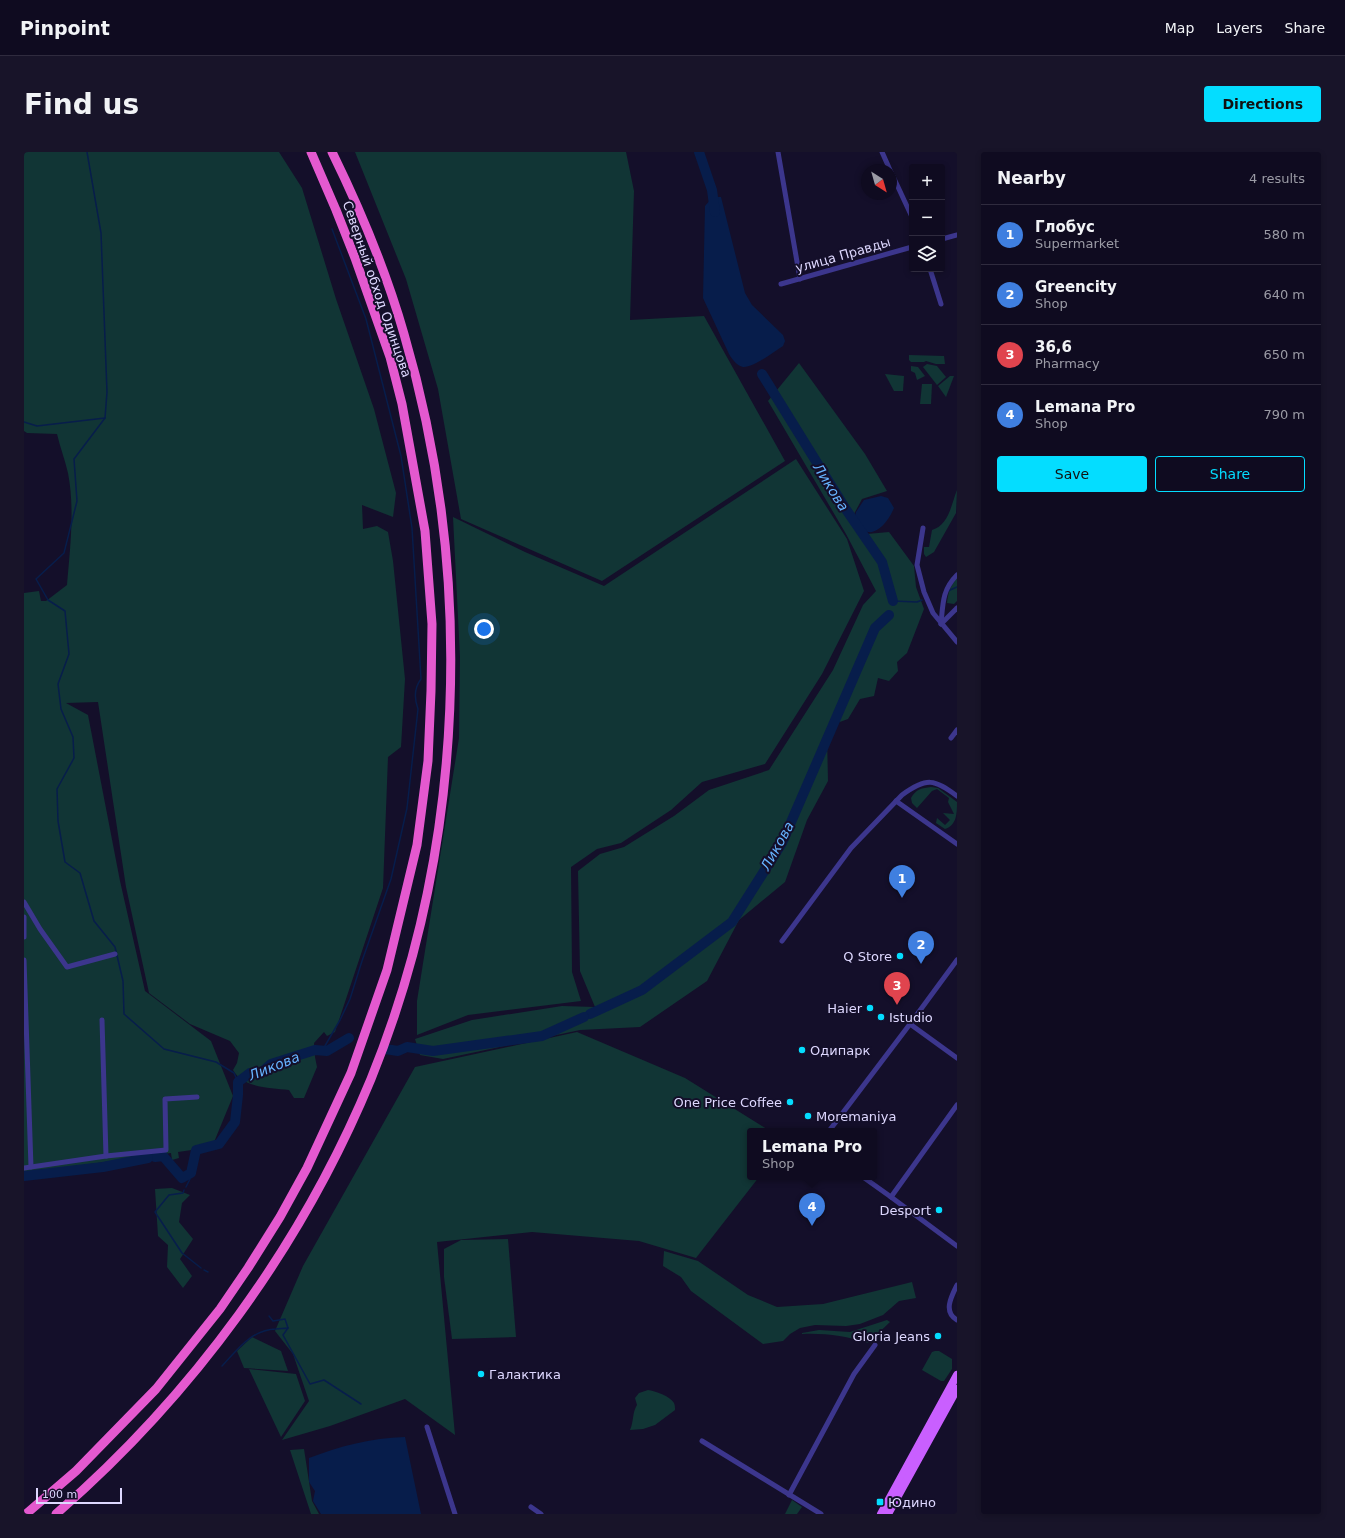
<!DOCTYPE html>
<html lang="en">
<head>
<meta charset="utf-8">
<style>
	:root { --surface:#0f0b20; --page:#181429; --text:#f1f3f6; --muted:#9b9ba5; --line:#2f2b3e; --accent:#04ddff }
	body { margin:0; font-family:"DejaVu Sans",sans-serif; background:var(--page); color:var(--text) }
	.controls { position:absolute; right:12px; top:12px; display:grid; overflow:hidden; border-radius:4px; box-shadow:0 2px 6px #0003 }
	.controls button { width:36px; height:36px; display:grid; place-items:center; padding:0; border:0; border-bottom:1px solid var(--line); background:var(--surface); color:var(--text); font:20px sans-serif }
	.compass { position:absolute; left:837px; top:12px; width:36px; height:36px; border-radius:50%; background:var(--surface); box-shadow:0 2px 6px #0003; rotate:143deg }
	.scale { position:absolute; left:12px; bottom:10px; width:86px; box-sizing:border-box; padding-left:4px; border:2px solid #ded8ff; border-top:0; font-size:11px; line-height:14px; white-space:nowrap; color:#ded8ff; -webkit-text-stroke:3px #140f2a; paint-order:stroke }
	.you { position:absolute; left:460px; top:477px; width:14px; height:14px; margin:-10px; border:3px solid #fff; border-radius:50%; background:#1a73e8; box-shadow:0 0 0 6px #1a73e833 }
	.badge { display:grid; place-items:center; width:26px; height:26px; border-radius:50%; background:var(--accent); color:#fff; font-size:13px; font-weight:700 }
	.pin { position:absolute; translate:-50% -33px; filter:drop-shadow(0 1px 2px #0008) }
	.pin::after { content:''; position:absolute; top:21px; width:14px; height:12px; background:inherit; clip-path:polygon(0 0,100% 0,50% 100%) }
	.popup { position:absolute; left:723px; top:976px; width:130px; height:52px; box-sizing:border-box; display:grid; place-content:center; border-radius:4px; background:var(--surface); filter:drop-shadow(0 1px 3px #0005); font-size:13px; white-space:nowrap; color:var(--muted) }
	.popup b { font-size:15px; color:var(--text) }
	.popup::after { content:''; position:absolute; left:50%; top:100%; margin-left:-8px; border:8px solid transparent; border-top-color:var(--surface) }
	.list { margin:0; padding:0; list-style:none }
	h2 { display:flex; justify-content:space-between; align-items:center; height:52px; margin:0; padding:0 16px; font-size:17px }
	h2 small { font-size:13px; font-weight:400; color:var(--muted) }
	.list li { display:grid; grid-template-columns:26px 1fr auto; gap:12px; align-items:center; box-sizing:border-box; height:60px; padding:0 16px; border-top:1px solid var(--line) }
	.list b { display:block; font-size:15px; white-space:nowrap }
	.list p { margin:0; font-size:13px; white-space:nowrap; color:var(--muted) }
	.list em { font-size:13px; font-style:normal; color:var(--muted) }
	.actions { display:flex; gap:8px; padding:12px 16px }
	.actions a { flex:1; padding:9px 0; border:1px solid var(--accent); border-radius:4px; text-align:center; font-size:14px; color:var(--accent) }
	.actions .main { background:var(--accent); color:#111 }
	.icon { flex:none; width:22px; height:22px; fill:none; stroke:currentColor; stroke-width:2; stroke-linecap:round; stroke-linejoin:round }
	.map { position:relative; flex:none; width:933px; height:1362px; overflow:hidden; border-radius:4px }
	header { display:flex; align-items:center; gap:24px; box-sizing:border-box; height:56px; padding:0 20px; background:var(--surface); border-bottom:1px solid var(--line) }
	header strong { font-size:19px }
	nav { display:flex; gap:22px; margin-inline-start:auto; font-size:14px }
	.intro { display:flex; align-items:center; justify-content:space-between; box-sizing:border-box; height:96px; padding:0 24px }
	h1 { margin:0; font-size:28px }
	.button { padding:10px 18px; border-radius:4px; background:var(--accent); color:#111; font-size:14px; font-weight:700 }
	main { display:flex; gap:24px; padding:0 24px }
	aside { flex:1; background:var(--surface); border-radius:4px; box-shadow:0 2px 6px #0003 }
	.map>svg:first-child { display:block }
	.green { fill:#113535 }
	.water { fill:#071d4b }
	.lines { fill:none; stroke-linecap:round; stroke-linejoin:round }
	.stream { stroke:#071d4b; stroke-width:1.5 }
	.river { stroke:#071d4b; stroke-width:10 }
	.minor { stroke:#3c368d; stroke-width:5 }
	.primary { stroke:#c95fff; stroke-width:8 }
	.trunk { stroke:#e459cf; stroke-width:9 }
	.poi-dot { fill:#04ddff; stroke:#140f2a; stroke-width:1.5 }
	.labels { text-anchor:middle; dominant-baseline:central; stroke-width:4; stroke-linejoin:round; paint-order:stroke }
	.street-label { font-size:13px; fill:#ded8ff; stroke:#140f2a }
	.poi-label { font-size:13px; fill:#ded8ff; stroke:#140f2a; text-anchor:end }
	.water-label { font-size:14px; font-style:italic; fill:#66b3ff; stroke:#140f2a }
</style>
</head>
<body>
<header>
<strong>Pinpoint</strong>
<nav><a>Map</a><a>Layers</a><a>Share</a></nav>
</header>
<div class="intro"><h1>Find us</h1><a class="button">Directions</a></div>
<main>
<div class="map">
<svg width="933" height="1362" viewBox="0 0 933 1362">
	<rect width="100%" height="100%" fill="#140f2a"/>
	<!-- green -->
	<g class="green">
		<path d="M0,0H255L278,36L312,147L350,257L372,341L369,365L338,353L339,377L353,374L364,380L369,409L381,527L377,595L364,605L359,736L311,880L303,884L300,880L290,891L291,905L293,915L280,946H270L265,938C246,936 219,936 209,918L213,911L215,901L206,889L166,872L125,841L102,735L74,550L42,551L64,563L96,729L121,839L187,889L209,944L188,995L154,1000L155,1006L148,1008L147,1001L0,1021V441L15,439L17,449H22L43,433C46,397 51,357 44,321C41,308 36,295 33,282L3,281L0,279Z"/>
		<path d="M331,0H602L610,39L606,168L680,164L761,309L578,429L437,367L414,237L382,127Z"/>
		<path d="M885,203L920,204L921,212H912L902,209L900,210H887L885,208Z"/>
		<path d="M775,211L841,302L863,339L838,347L830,362L829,375L843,382L865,380L890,414L892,435L900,457L883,501L873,510L874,519L865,529L854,526L850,544L836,547L824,567L813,571L803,584L804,629L783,668L761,730L715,768L683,829L616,875L556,878L419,907L396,903L391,887L448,868L538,854L571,855L556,819L554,719L576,702L600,695L650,664L685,638L745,618L809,518L839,453L852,439L822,382L744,249Z"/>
		<path d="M903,212L913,214L922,225L913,233L899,215Z"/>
		<path d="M887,214L894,215L901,224L893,228L891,221L887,219Z"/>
		<path d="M861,222L880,224L879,239H870Z"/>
		<path d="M926,224H930L922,245L914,234Z"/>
		<path d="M898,232H908L907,252H896Z"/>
		<path d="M772,307L823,387L840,439L798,522L741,612L678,630L647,658L597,691L573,697L547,715L548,820L557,849L444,863L393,883V849L435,586L436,505L429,365L501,400L580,434Z"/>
		<path d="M933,338L932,361L910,400L902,405L900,402V395H905L908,378C925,373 927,353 933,338Z"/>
		<path d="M933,426V449L930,452L923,451C924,441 926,434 933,426Z"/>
		<path d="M907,635L914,636L933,650C933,661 933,673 921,677L912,671L913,666L921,673L926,668L919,661L930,662L924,650L925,646L913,637L908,639L893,656L888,651L887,646C892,637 898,636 907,635Z"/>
		<path d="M553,880L661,926L746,979H726V1025H735L672,1106L615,1089L508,1080L413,1090L431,1283L381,1247L306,1274L258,1288L285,1249L269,1202L251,1179L279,1114L391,915Z"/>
		<path d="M148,1036L166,1043L158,1051L155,1070L169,1087L156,1107L168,1124L159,1136L143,1115L144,1093L134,1084L131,1037Z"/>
		<path d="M484,1087L492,1185L428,1187L420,1125V1097L437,1088Z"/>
		<path d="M640,1099L674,1109L724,1143L753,1155L799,1152L888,1130L892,1146L875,1149L859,1163L836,1172L822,1174L791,1173L776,1176L766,1182L759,1189L739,1192L667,1139L657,1125L639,1114Z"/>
		<path d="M863,1168L866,1170L844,1191C822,1184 801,1181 778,1182V1181L795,1178L826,1180Z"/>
		<path d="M228,1185L257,1199L264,1219L220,1216L213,1199Z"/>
		<path d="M911,1199H915L928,1207V1217L920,1229H917L898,1218L908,1200Z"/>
		<path d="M225,1217L272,1222L281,1249L257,1285Z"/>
		<path d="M624,1238C631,1239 646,1244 650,1251C651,1253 651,1256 651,1258L631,1273L619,1277L606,1278C610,1269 608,1261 613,1253L611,1246L615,1241Z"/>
		<path d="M280,1297L288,1349L295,1362H287L266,1298Z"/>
		<path d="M768,1348L778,1355L773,1362H761Z"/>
	</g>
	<!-- water -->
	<g class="water">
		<path d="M692,45H697L721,141L728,153L759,183L761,189L759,194C751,199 729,216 719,215C713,214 708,207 705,202L679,146L681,54L687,47Z"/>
		<path d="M857,344L864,346L870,356C866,365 859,377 848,380C842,381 835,376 829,374L832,360L840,348Z"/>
		<path d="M381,1285L397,1362H297L289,1349L291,1339L285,1330V1306C317,1294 346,1286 381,1285Z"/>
	</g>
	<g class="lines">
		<!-- stream -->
		<g class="stream">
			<path d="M63,0L77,81L83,240L81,266L50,307L53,349L40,401L12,427L24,448L41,459L45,502L34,532L37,557L49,585L50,606L33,637L34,669L41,710L56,721L70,769L91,795L99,829L100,862L140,897L192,910L210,921L214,930"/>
			<path d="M0,270L13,274L81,266"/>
			<path d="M924,439L933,435"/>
			<path d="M869,449L893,450L898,448"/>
			<path d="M298,899L316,868L326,847L338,809L367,727L383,656L394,557C390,546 390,536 397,527L388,376L377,304L342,167L308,77"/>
			<path d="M162,1035L166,1027L163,1023"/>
			<path d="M160,1038L159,1041L145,1043L131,1060L158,1101L177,1116"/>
			<path d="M180,1118L184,1120"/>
			<path d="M245,1164L249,1169L261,1167L264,1176L259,1183L286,1232L300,1228L337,1252"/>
			<path d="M198,1214C214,1197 227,1178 252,1177C256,1176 260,1177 264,1176"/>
		</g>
		<!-- river -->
		<g class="river">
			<path d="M675,0L688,38L691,60"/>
			<path d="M738,222L821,356L858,410L869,449"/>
			<path d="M566,862L618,838L708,770L758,691L851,476L865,463"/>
			<path d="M361,897L374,899L383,895L409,899L518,884L560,865"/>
			<path d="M131,1005L139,1004L158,1026L167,1021L172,998L195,992L211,970L214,943V930L226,921L238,920L247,912L291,898L303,899L325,886"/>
			<path d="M0,1024L79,1015L124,1006"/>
		</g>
		<!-- minor -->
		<g class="minor">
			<path d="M754,0L776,127"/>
			<path d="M858,0L866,18"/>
			<path d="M867,20L888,65"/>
			<path d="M918,87L933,83"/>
			<path d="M906,117L917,152"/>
			<path d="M757,132L888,95"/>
			<path d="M899,376L893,413L900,440L909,461L933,490"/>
			<path d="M917,472C919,452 918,438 933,423"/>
			<path d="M917,472L933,456"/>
			<path d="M927,586L933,578"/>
			<path d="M872,649L933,692"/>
			<path d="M0,750L16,777L43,815L91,802"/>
			<path d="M0,765V785"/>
			<path d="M758,789L827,696L878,643C903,625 910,627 933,644"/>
			<path d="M0,808L7,1015"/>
			<path d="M933,808L886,872L933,906"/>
			<path d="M78,868L82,1004"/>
			<path d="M933,953L867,1045L933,1094"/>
			<path d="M805,979L886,872"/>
			<path d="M0,1016L82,1004L142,998L141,947L173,945"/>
			<path d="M839,1025L867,1045"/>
			<path d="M933,1133C927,1145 919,1160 933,1168"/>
			<path d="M403,1275L431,1362"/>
			<path d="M678,1289L797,1362"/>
			<path d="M765,1343L830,1222L851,1193"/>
			<path d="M507,1355L517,1362"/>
		</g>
		<!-- primary -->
		<g class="primary">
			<path d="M857,1362L933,1223"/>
			<path d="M864,1362L933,1237"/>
		</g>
		<!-- trunk -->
		<g class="trunk">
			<path d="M2,1362L52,1319L132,1237L196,1157L224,1116L256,1065L283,1016L327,921L363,818L393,693L404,609L407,539L408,472L401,379L378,252L366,205L331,106L312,58L287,0"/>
			<path d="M32,1362C168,1244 278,1094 347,927C442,693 451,423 380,182C362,119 337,59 308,0"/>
		</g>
	</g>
	<!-- markers -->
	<g class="poi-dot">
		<circle cx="876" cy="804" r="4"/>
		<circle cx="846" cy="856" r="4"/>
		<circle cx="857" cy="865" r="4"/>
		<circle cx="778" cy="898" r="4"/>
		<circle cx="766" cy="950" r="4"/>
		<circle cx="784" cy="964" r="4"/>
		<circle cx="915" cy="1058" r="4"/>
		<circle cx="914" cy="1184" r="4"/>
		<circle cx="457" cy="1222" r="4"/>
		<rect x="852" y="1346" width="8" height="8" rx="2"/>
	</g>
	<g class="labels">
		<!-- street labels -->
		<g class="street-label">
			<text transform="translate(819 103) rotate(-16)">улица Правды</text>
			<text transform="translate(353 137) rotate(71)">Северный обход Одинцова</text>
		</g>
		<!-- poi labels -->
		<g class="poi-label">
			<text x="868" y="804">Q Store</text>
			<text x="838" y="856">Haier</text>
			<text x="865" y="865" text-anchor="start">Istudio</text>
			<text x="786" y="898" text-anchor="start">Одипарк</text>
			<text x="758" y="950">One Price Coffee</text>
			<text x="792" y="964" text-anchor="start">Moremaniya</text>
			<text x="907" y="1058">Desport</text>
			<text x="906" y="1184">Gloria Jeans</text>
			<text x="465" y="1222" text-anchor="start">Галактика</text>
			<text x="864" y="1350" text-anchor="start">Юдино</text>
		</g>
		<!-- water labels -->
		<g class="water-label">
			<text transform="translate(807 335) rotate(58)">Ликова</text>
			<text transform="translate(753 694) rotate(-61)">Ликова</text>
			<text transform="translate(250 914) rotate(-22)">Ликова</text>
		</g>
	</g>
</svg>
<div class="controls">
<button>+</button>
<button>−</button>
<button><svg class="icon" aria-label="layers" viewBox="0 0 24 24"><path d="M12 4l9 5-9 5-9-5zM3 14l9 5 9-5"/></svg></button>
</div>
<svg class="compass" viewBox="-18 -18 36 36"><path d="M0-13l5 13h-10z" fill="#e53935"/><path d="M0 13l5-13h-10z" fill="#9b9ba5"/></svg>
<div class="scale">100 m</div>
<div class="you"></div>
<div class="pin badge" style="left:878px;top:746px;background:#3f7fe0">1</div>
<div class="pin badge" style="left:897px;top:812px;background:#3f7fe0">2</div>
<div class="pin badge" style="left:873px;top:853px;background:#e0444e">3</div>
<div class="pin badge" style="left:788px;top:1074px;background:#3f7fe0">4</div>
<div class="popup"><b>Lemana Pro</b>Shop</div>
</div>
<aside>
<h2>Nearby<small>4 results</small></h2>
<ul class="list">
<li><span class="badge" style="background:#3f7fe0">1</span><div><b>Глобус</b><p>Supermarket</p></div><em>580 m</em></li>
<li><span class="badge" style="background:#3f7fe0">2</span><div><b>Greencity</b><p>Shop</p></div><em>640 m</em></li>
<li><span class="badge" style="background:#e0444e">3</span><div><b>36,6</b><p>Pharmacy</p></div><em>650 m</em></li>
<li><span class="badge" style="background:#3f7fe0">4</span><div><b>Lemana Pro</b><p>Shop</p></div><em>790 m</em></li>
</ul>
<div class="actions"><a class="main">Save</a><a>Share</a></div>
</aside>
</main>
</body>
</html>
